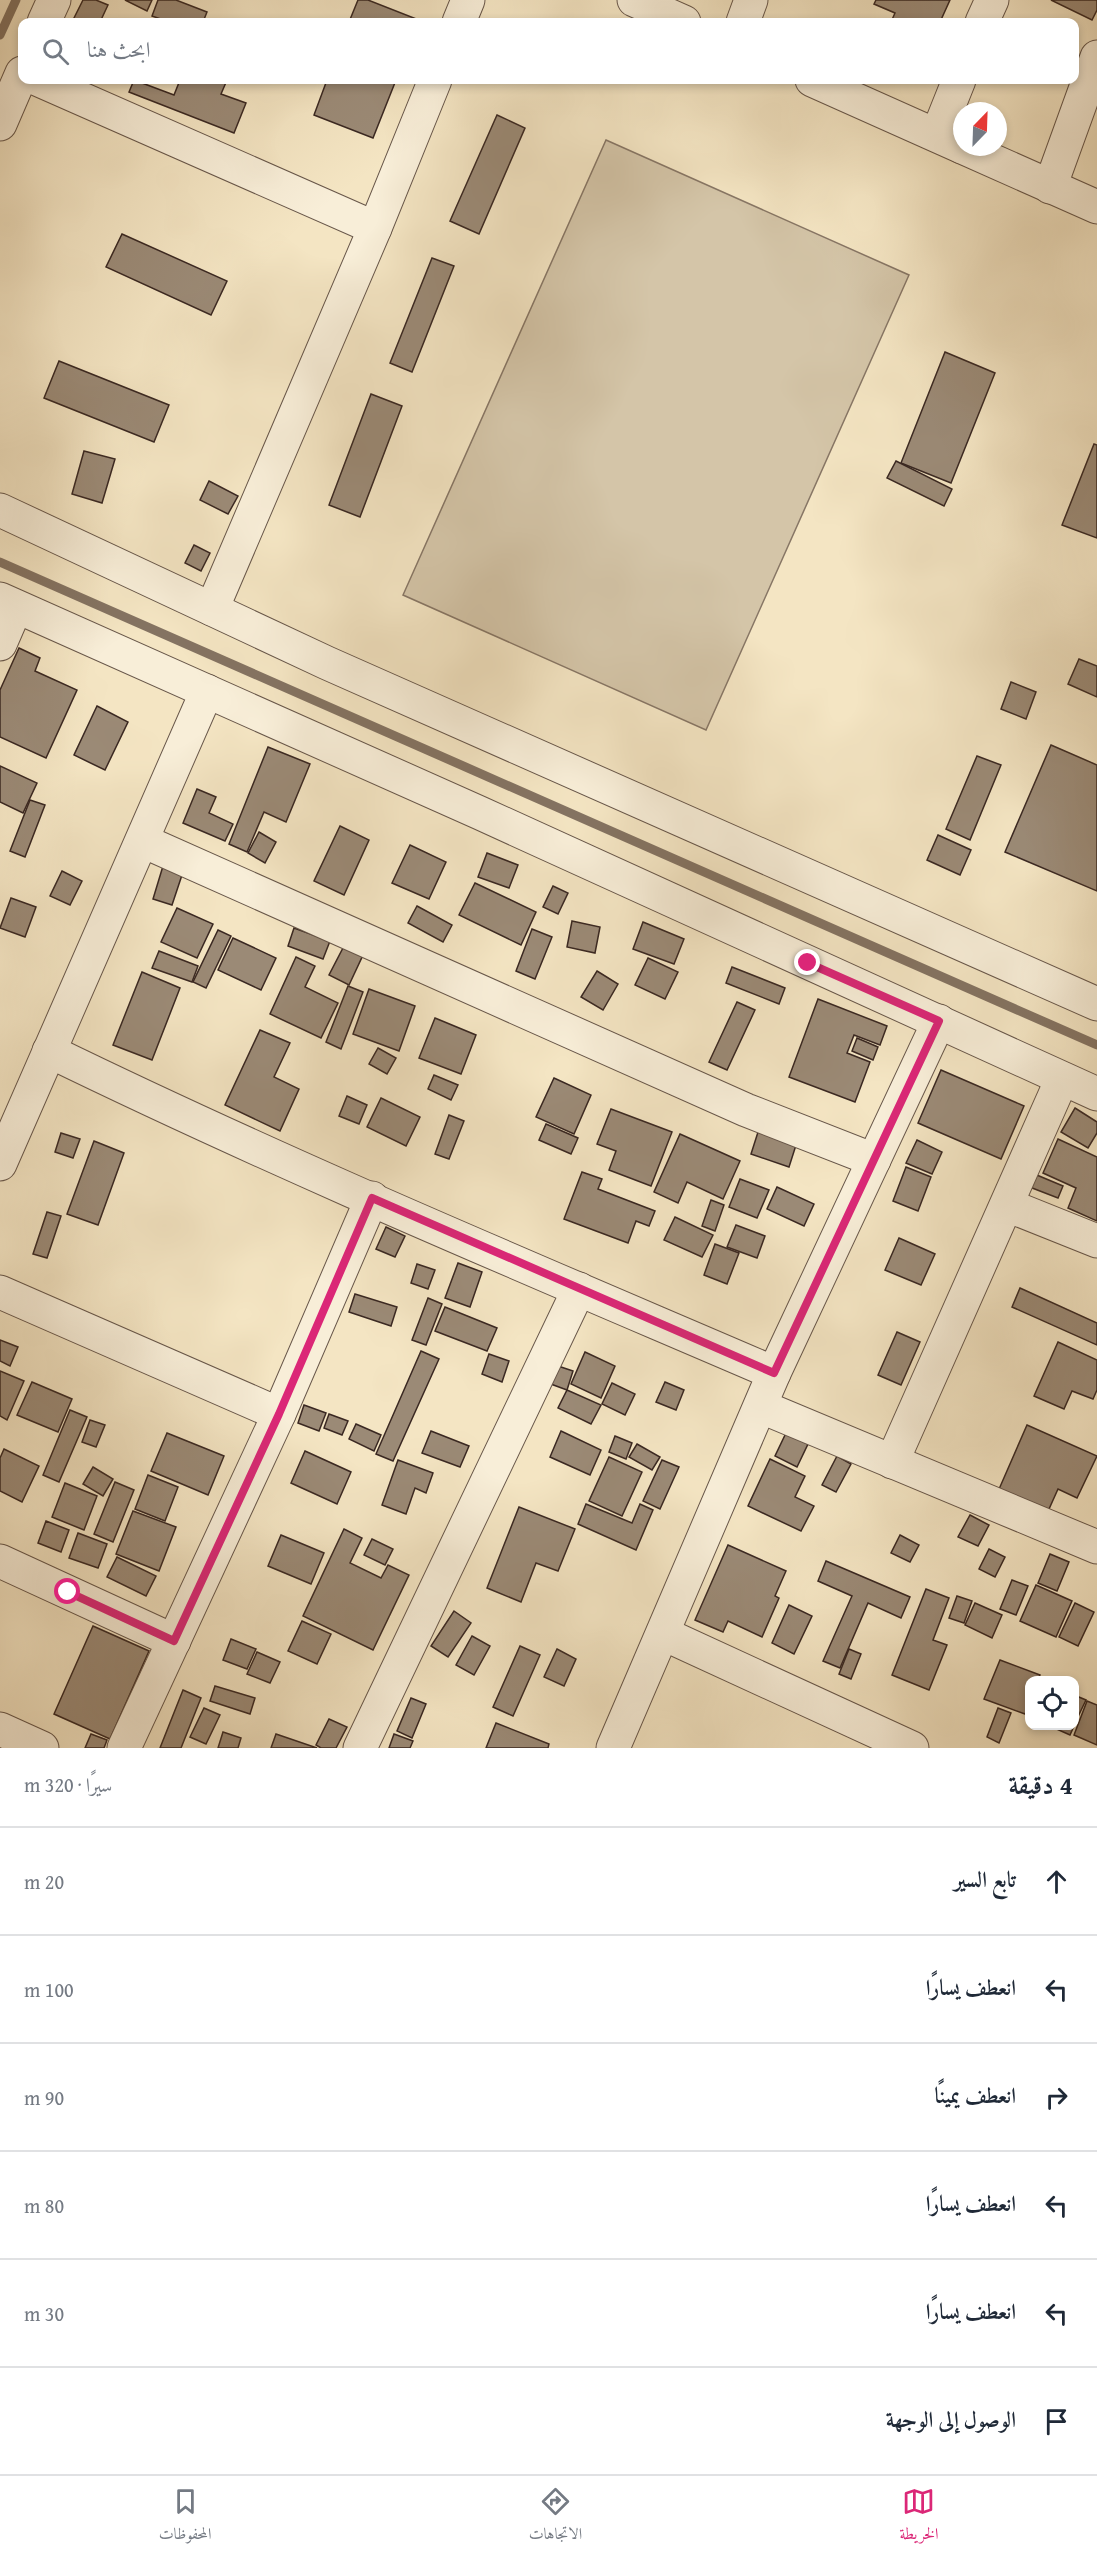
<!DOCTYPE html>
<html lang="ar">
<head>
<meta charset="utf-8">
<style>
	:root { --surface:#fff; --page:#f6f6f7; --text:#1f2937; --muted:#747a83; --line:#e0e1e3; --accent:#db2777 }
	body { margin:0; font-family:"Gentium Book Plus",Amiri,serif; background:var(--page); color:var(--text); direction:rtl }
	.controls { position:absolute; right:18px; bottom:18px; display:grid; overflow:hidden; border-radius:12px; box-shadow:0 3px 9px #0003 }
	.controls button { width:54px; height:54px; display:grid; place-items:center; padding:0; border:0; border-bottom:2px solid var(--line); background:var(--surface); color:var(--text); font:30px sans-serif }
	.compass { position:absolute; left:953px; top:102px; width:54px; height:54px; border-radius:50%; background:var(--surface); box-shadow:0 3px 9px #0003; rotate:23deg }
	.stop { position:absolute; width:18px; height:18px; margin:-14px; border:4px solid #db2777; border-radius:50%; background:#fff }
	.stop.end { background:#db2777; border-color:#fff; box-shadow:0 2px 6px #0008 }
	.list { margin:0; padding:0; list-style:none }
	h2 { display:flex; justify-content:space-between; align-items:center; height:78px; margin:0; padding:0 24px; font-size:26px }
	h2 small { font-size:20px; font-weight:400; color:var(--muted) }
	.list li { display:grid; grid-template-columns:39px 1fr auto; gap:18px; align-items:center; box-sizing:border-box; height:108px; padding:0 24px; border-top:2px solid var(--line) }
	.list b { display:block; font-size:22px; white-space:nowrap }
	.list em { font-size:20px; font-style:normal; color:var(--muted) }
	.icon { flex:none; width:33px; height:33px; fill:none; stroke:currentColor; stroke-width:2; stroke-linecap:round; stroke-linejoin:round }
	.map { position:relative; flex:none; width:1097px; height:1748px; overflow:hidden; direction:ltr }
	.search { position:absolute; background:var(--surface); box-shadow:0 3px 9px #0003; left:18px; right:18px; top:18px; height:66px; display:flex; align-items:center; gap:15px; box-sizing:border-box; padding:0 21px; border-radius:12px; color:var(--muted); font-size:22px }
	.sheet { height:726px; background:var(--surface) }
	nav { display:flex; justify-content:space-around; align-items:center; box-sizing:border-box; height:84px; border-top:2px solid var(--line); background:var(--surface); font-size:16px; color:var(--muted) }
	nav a { display:grid; justify-items:center; gap:3px }
	nav .on { color:var(--accent) }
	.map>svg:first-child { display:block }
	.green { fill:#d4c5a8; stroke:#877665; stroke-width:1.5 }
	.lines { fill:none; stroke-linecap:round; stroke-linejoin:round }
	.stream { stroke:#847362; stroke-width:9 }
	.building { fill:#9b8a76; stroke:#3a2822; stroke-width:1.5 }
	.minor-casing { stroke:#68574a; stroke-width:35 }
	.minor { stroke:#f8eed8; stroke-width:33 }
	.route { stroke:#db2777; stroke-width:8 }
</style>
</head>
<body>
<div class="map">
<svg width="1097" height="1748" viewBox="0 0 1097 1748">
	<rect width="100%" height="100%" fill="#f4e5c3"/>
	<filter id="stains"><feTurbulence type="fractalNoise" baseFrequency=".00333" numOctaves="4"/><feColorMatrix values="0 0 0 0 .2 0 0 0 0 .09 0 0 0 0 .02 0 0 0 .5 -.17"/></filter>
	<radialGradient id="worn" r=".72"><stop offset=".6" stop-color="#630" stop-opacity="0"/><stop offset="1" stop-color="#630" stop-opacity=".3"/></radialGradient>
	<!-- green -->
	<path class="green" d="M606,140L909,275L706,730L403,595Z"/>
	<g class="lines">
		<!-- stream -->
		<g class="stream">
			<path d="M0,35L16,0"/>
			<path d="M0,562L1097,1045"/>
		</g>
	</g>
	<!-- building -->
	<g class="building">
		<path d="M83,0H96L108,5L100,22H72Z"/>
		<path d="M125,0H152L147,11Z"/>
		<path d="M158,0H176L207,12L203,22H169L152,16Z"/>
		<path d="M358,0H368L419,20L417,22H349Z"/>
		<path d="M876,0H950L940,22H891L895,13L874,4Z"/>
		<path d="M1051,0H1097V10L1092,20Z"/>
		<path d="M134,80L174,95L180,80H227L221,94L246,103L234,133L129,92Z"/>
		<path d="M327,80H396L373,138L314,115Z"/>
		<path d="M497,115L525,128L479,234L450,221Z"/>
		<path d="M122,234L227,281L211,315L106,267Z"/>
		<path d="M432,258L454,266L412,372L390,363Z"/>
		<path d="M945,352L995,373L951,483L901,463Z"/>
		<path d="M59,361L169,405L154,442L44,398Z"/>
		<path d="M371,394L402,406L360,517L329,505Z"/>
		<path d="M1094,444L1097,445V538L1062,525Z"/>
		<path d="M84,451L115,459L102,503L72,494Z"/>
		<path d="M896,461L952,489L944,506L887,478Z"/>
		<path d="M209,481L238,496L228,514L200,500Z"/>
		<path d="M194,545L210,553L201,571L185,563Z"/>
		<path d="M19,648L40,658L35,671L77,690L46,758L0,737V690Z"/>
		<path d="M1079,659L1097,666V697L1068,684Z"/>
		<path d="M1011,682L1036,692L1026,719L1001,709Z"/>
		<path d="M97,706L128,722L105,770L74,755Z"/>
		<path d="M1051,745L1097,765V891L1005,852Z"/>
		<path d="M268,747L310,764L286,822L264,812L247,852L229,844Z"/>
		<path d="M977,756L1001,765L970,840L946,829Z"/>
		<path d="M0,766L37,783L23,813L0,802Z"/>
		<path d="M197,789L216,797L209,813L233,824L225,841L183,823Z"/>
		<path d="M30,800L45,805L25,857L10,851Z"/>
		<path d="M340,826L369,840L344,895L314,881Z"/>
		<path d="M259,832L276,842L265,863L248,853Z"/>
		<path d="M938,835L971,850L960,875L927,860Z"/>
		<path d="M410,845L446,862L429,899L392,883Z"/>
		<path d="M487,853L518,865L509,888L478,877Z"/>
		<path d="M163,866L183,872L172,905L153,899Z"/>
		<path d="M62,871L82,881L70,905L50,896Z"/>
		<path d="M475,883L536,912L521,945L459,915Z"/>
		<path d="M553,886L568,893L558,914L543,907Z"/>
		<path d="M11,898L36,907L25,937L0,928Z"/>
		<path d="M417,906L452,925L443,942L408,923Z"/>
		<path d="M177,908L213,924L197,958L161,942Z"/>
		<path d="M572,921L600,927L595,953L567,947Z"/>
		<path d="M643,922L684,939L674,964L633,949Z"/>
		<path d="M294,928L330,941L323,959L288,946Z"/>
		<path d="M532,929L552,937L535,979L516,971Z"/>
		<path d="M218,930L231,936L206,988L193,982Z"/>
		<path d="M233,938L276,958L261,990L218,970Z"/>
		<path d="M344,946L363,955L349,985L329,975Z"/>
		<path d="M159,951L198,966L192,982L152,968Z"/>
		<path d="M296,957L315,966L305,987L338,1003L321,1038L270,1014Z"/>
		<path d="M648,958L678,972L665,999L635,985Z"/>
		<path d="M732,967L785,988L779,1004L726,983Z"/>
		<path d="M597,971L618,984L603,1010L581,997Z"/>
		<path d="M142,972L180,988L152,1060L113,1045Z"/>
		<path d="M348,986L363,992L341,1049L326,1042Z"/>
		<path d="M369,989L415,1006L399,1051L353,1034Z"/>
		<path d="M818,999L887,1026L880,1045L854,1035L847,1053L870,1062L855,1102L789,1077Z"/>
		<path d="M737,1002L755,1010L727,1070L709,1062Z"/>
		<path d="M435,1018L476,1035L461,1074L419,1058Z"/>
		<path d="M260,1030L290,1043L274,1077L299,1089L280,1131L225,1105Z"/>
		<path d="M857,1038L878,1047L873,1060L852,1051Z"/>
		<path d="M378,1048L396,1058L387,1074L369,1064Z"/>
		<path d="M941,1070L1024,1106L1001,1159L918,1123Z"/>
		<path d="M434,1075L458,1085L451,1100L428,1089Z"/>
		<path d="M554,1078L591,1095L574,1134L536,1117Z"/>
		<path d="M347,1096L367,1105L359,1124L339,1116Z"/>
		<path d="M381,1098L420,1117L406,1146L367,1127Z"/>
		<path d="M1075,1108L1097,1122V1133L1088,1148L1061,1132Z"/>
		<path d="M611,1109L672,1132L651,1186L609,1170L616,1151L597,1144Z"/>
		<path d="M449,1115L464,1121L449,1159L435,1154Z"/>
		<path d="M546,1124L578,1138L571,1154L539,1140Z"/>
		<path d="M759,1129L797,1142L789,1167L751,1154Z"/>
		<path d="M61,1133L80,1139L73,1158L55,1152Z"/>
		<path d="M680,1134L740,1161L723,1199L687,1182L678,1203L654,1192Z"/>
		<path d="M1058,1139L1097,1157V1221L1068,1208L1076,1188L1043,1173Z"/>
		<path d="M917,1140L942,1152L932,1174L906,1163Z"/>
		<path d="M94,1141L124,1153L98,1225L67,1214Z"/>
		<path d="M906,1167L931,1177L918,1211L893,1201Z"/>
		<path d="M582,1172L602,1179L598,1189L655,1211L649,1226L636,1221L628,1243L564,1219Z"/>
		<path d="M1032,1173L1063,1186L1058,1198L1027,1186Z"/>
		<path d="M740,1179L769,1190L757,1218L729,1207Z"/>
		<path d="M777,1187L814,1204L804,1226L767,1209Z"/>
		<path d="M711,1200L724,1205L715,1231L702,1226Z"/>
		<path d="M47,1212L61,1216L47,1258L33,1254Z"/>
		<path d="M675,1217L713,1235L702,1257L664,1240Z"/>
		<path d="M736,1225L765,1236L757,1258L727,1247Z"/>
		<path d="M386,1227L405,1236L395,1257L376,1249Z"/>
		<path d="M899,1238L935,1254L921,1285L885,1270Z"/>
		<path d="M715,1244L739,1253L727,1284L704,1275Z"/>
		<path d="M458,1263L482,1272L470,1307L445,1298Z"/>
		<path d="M417,1264L435,1270L428,1289L411,1283Z"/>
		<path d="M1020,1288L1097,1323V1345L1012,1307Z"/>
		<path d="M355,1294L397,1307L391,1326L349,1312Z"/>
		<path d="M428,1298L442,1304L426,1345L412,1340Z"/>
		<path d="M445,1307L497,1328L487,1351L435,1331Z"/>
		<path d="M897,1332L920,1342L901,1385L878,1375Z"/>
		<path d="M0,1340L18,1347L10,1366L0,1361Z"/>
		<path d="M1058,1342L1097,1360V1390L1093,1399L1072,1391L1064,1409L1034,1396Z"/>
		<path d="M421,1351L439,1359L393,1461L376,1454Z"/>
		<path d="M585,1352L615,1366L601,1398L571,1384Z"/>
		<path d="M489,1354L509,1361L502,1382L482,1374Z"/>
		<path d="M555,1365L573,1371L567,1390L548,1383Z"/>
		<path d="M0,1371L24,1381L7,1420L0,1416Z"/>
		<path d="M32,1382L72,1399L58,1432L17,1415Z"/>
		<path d="M665,1382L684,1390L676,1410L656,1402Z"/>
		<path d="M612,1383L635,1394L625,1415L602,1404Z"/>
		<path d="M567,1390L601,1405L591,1424L558,1408Z"/>
		<path d="M304,1405L326,1413L319,1431L298,1423Z"/>
		<path d="M70,1410L87,1417L59,1482L43,1475Z"/>
		<path d="M329,1414L348,1421L342,1435L324,1428Z"/>
		<path d="M90,1420L105,1425L96,1447L82,1442Z"/>
		<path d="M356,1424L381,1435L374,1451L349,1439Z"/>
		<path d="M1027,1425L1097,1456L1077,1498L1058,1489L1045,1518L996,1496Z"/>
		<path d="M431,1431L469,1446L460,1467L422,1453Z"/>
		<path d="M561,1431L601,1450L590,1475L550,1457Z"/>
		<path d="M167,1433L224,1456L208,1495L151,1471Z"/>
		<path d="M786,1433L808,1444L797,1467L775,1456Z"/>
		<path d="M615,1436L632,1443L626,1459L609,1452Z"/>
		<path d="M637,1444L660,1457L652,1470L629,1457Z"/>
		<path d="M4,1449L39,1466L22,1502L0,1491V1458Z"/>
		<path d="M305,1451L351,1472L337,1504L291,1483Z"/>
		<path d="M837,1456L851,1464L836,1492L822,1485Z"/>
		<path d="M609,1457L642,1472L622,1516L589,1501Z"/>
		<path d="M770,1459L805,1476L795,1497L814,1506L801,1531L748,1506Z"/>
		<path d="M398,1460L433,1473L426,1493L415,1488L406,1514L382,1505Z"/>
		<path d="M662,1460L679,1467L660,1509L643,1501Z"/>
		<path d="M93,1467L113,1479L103,1496L83,1484Z"/>
		<path d="M148,1475L178,1487L165,1521L135,1509Z"/>
		<path d="M115,1482L134,1490L113,1542L94,1534Z"/>
		<path d="M65,1483L97,1496L84,1530L52,1517Z"/>
		<path d="M586,1504L632,1523L640,1504L653,1510L636,1550L578,1524Z"/>
		<path d="M519,1507L575,1529L558,1571L536,1563L521,1602L487,1588Z"/>
		<path d="M133,1511L176,1527L159,1571L116,1554Z"/>
		<path d="M970,1515L989,1525L978,1546L958,1537Z"/>
		<path d="M46,1521L69,1530L61,1552L38,1543Z"/>
		<path d="M344,1529L362,1538L350,1563L381,1578L388,1565L409,1575L373,1650L303,1616Z"/>
		<path d="M78,1533L107,1544L98,1568L69,1558Z"/>
		<path d="M281,1535L324,1553L311,1584L268,1566Z"/>
		<path d="M900,1535L919,1545L910,1562L891,1553Z"/>
		<path d="M372,1539L393,1549L385,1565L364,1555Z"/>
		<path d="M728,1545L786,1571L775,1596L779,1598L762,1637L728,1621L723,1632L695,1620Z"/>
		<path d="M989,1549L1005,1557L995,1577L979,1569Z"/>
		<path d="M1050,1554L1069,1562L1057,1591L1038,1583Z"/>
		<path d="M117,1557L156,1576L146,1596L107,1577Z"/>
		<path d="M826,1561L910,1597L901,1618L868,1603L840,1668L823,1661L852,1596L818,1581Z"/>
		<path d="M1012,1580L1028,1586L1016,1615L1000,1609Z"/>
		<path d="M1036,1585L1072,1601L1056,1637L1020,1621Z"/>
		<path d="M926,1589L949,1598L933,1640L947,1645L929,1690L892,1675Z"/>
		<path d="M957,1596L972,1601L964,1623L949,1618Z"/>
		<path d="M975,1603L1002,1615L992,1638L965,1625Z"/>
		<path d="M1075,1603L1094,1612L1078,1646L1059,1637Z"/>
		<path d="M789,1605L812,1616L794,1654L772,1643Z"/>
		<path d="M454,1611L471,1623L448,1657L431,1646Z"/>
		<path d="M302,1621L331,1634L317,1664L288,1651Z"/>
		<path d="M93,1626L149,1651L110,1739L54,1714Z"/>
		<path d="M472,1636L490,1646L474,1675L456,1665Z"/>
		<path d="M231,1639L256,1649L247,1669L223,1660Z"/>
		<path d="M520,1646L540,1655L513,1716L493,1707Z"/>
		<path d="M557,1649L576,1659L564,1686L544,1677Z"/>
		<path d="M849,1649L861,1654L851,1679L839,1674Z"/>
		<path d="M257,1652L280,1662L270,1683L247,1674Z"/>
		<path d="M1000,1660L1040,1675L1038,1680H1030V1703L1025,1714L984,1699Z"/>
		<path d="M215,1686L255,1698L250,1714L210,1701Z"/>
		<path d="M183,1690L201,1698L181,1748H160Z"/>
		<path d="M1074,1695L1086,1700L1074,1725Z"/>
		<path d="M411,1698L426,1704L412,1738L397,1731Z"/>
		<path d="M1087,1701L1097,1705V1745L1074,1735Z"/>
		<path d="M204,1708L220,1715L206,1744L190,1737Z"/>
		<path d="M998,1708L1011,1713L999,1743L987,1737Z"/>
		<path d="M329,1719L347,1727L336,1748H321L316,1745Z"/>
		<path d="M496,1723L549,1744L548,1748H486Z"/>
		<path d="M1053,1726H1074L1070,1735L1052,1727Z"/>
		<path d="M223,1732L241,1738L238,1748H218Z"/>
		<path d="M91,1734L107,1740L104,1748H85Z"/>
		<path d="M276,1734L317,1748H271Z"/>
		<path d="M394,1734L413,1741L410,1748H389Z"/>
	</g>
	<g class="lines">
		<defs>
			<g id="minor">
				<path d="M634,0L684,22"/>
				<path d="M44,22L54,0"/>
				<path d="M459,22L468,0"/>
				<path d="M743,22L751,0"/>
				<path d="M982,22L992,0"/>
				<path d="M39,80L375,228"/>
				<path d="M812,80L962,147"/>
				<path d="M0,124L22,73"/>
				<path d="M937,135L959,80"/>
				<path d="M962,147L1097,207"/>
				<path d="M1050,187L1097,57"/>
				<path d="M0,510L327,663L1097,1004"/>
				<path d="M0,599L480,813L1097,1094"/>
				<path d="M212,609L375,228L435,80"/>
				<path d="M0,644L16,607"/>
				<path d="M143,841L746,1110L874,1160"/>
				<path d="M49,1051C287,1167 532,1269 774,1373"/>
				<path d="M0,1164L207,691"/>
				<path d="M1007,1205L1097,1241"/>
				<path d="M0,1292L279,1414"/>
				<path d="M762,1407L1097,1547"/>
				<path d="M892,1462L1062,1079"/>
				<path d="M0,1561L174,1641"/>
				<path d="M664,1634L912,1748"/>
				<path d="M0,1729L42,1748"/>
				<path d="M124,1748L279,1414L372,1198"/>
				<path d="M360,1748L579,1289"/>
				<path d="M613,1748L774,1373L939,1021"/>
			</g>
		</defs>
		<!-- minor casing -->
		<use href="#minor" class="minor-casing"/>
		<!-- minor -->
		<use href="#minor" class="minor"/>
	</g>
	<g class="lines">
		<!-- route -->
		<path class="route" d="M68,1592L174,1641L279,1414L372,1198L774,1373L939,1021L808,963"/>
	</g>
	<rect width="100%" height="100%" filter="url(#stains)"/>
	<rect width="100%" height="100%" fill="url(#worn)"/>
</svg>
<div class="controls">
<button><svg class="icon" aria-label="locate" viewBox="0 0 24 24"><circle cx="12" cy="12" r="6"/><path d="M12 2v4M12 18v4M2 12h4M18 12h4"/></svg></button>
</div>
<svg class="compass" viewBox="-18 -18 36 36"><path d="M0-13l5 13h-10z" fill="#e53935"/><path d="M0 13l5-13h-10z" fill="#747a83"/></svg>
<div class="stop" style="left:68px;top:1592px"></div>
<div class="stop end" style="left:808px;top:963px"></div>
<div class="search"><svg class="icon" aria-label="search" viewBox="0 0 24 24"><circle cx="10" cy="10" r="6"/><path d="M15 15l6 6"/></svg>ابحث هنا</div>
</div>
<section class="sheet">
<h2>4 دقيقة<small>سيرًا · 320 m</small></h2>
<ul class="list">
<li><svg class="icon" aria-label="ahead" viewBox="0 0 24 24"><path d="M12 20V5M6 11l6-6 6 6"/></svg><div><b>تابع السير</b></div><em>20 m</em></li>
<li><svg class="icon" aria-label="left" viewBox="0 0 24 24"><path d="M17 20v-9H6M10 6l-5 5 5 5"/></svg><div><b>انعطف يسارًا</b></div><em>100 m</em></li>
<li><svg class="icon" aria-label="right" viewBox="0 0 24 24"><path d="M7 20v-9h11M14 6l5 5-5 5"/></svg><div><b>انعطف يمينًا</b></div><em>90 m</em></li>
<li><svg class="icon" aria-label="left" viewBox="0 0 24 24"><path d="M17 20v-9H6M10 6l-5 5 5 5"/></svg><div><b>انعطف يسارًا</b></div><em>80 m</em></li>
<li><svg class="icon" aria-label="left" viewBox="0 0 24 24"><path d="M17 20v-9H6M10 6l-5 5 5 5"/></svg><div><b>انعطف يسارًا</b></div><em>30 m</em></li>
<li><svg class="icon" aria-label="arrive" viewBox="0 0 24 24"><path d="M6 21V4h12l-3 4 3 4H6"/></svg><div><b>الوصول إلى الوجهة</b></div></li>
</ul>
</section>
<nav>
<a class="on"><svg class="icon" aria-label="map" viewBox="0 0 24 24"><path d="M3 6l6-2 6 2 6-2v14l-6 2-6-2-6 2zM9 4v14M15 6v14"/></svg>الخريطة</a>
<a><svg class="icon" aria-label="directions" viewBox="0 0 24 24"><path d="M12 3l9 9-9 9-9-9zM9 14v-3h6M13 9l2 2-2 2"/></svg>الاتجاهات</a>
<a><svg class="icon" aria-label="saved" viewBox="0 0 24 24"><path d="M7 4h10v16l-5-4-5 4z"/></svg>المحفوظات</a>
</nav>
</body>
</html>
